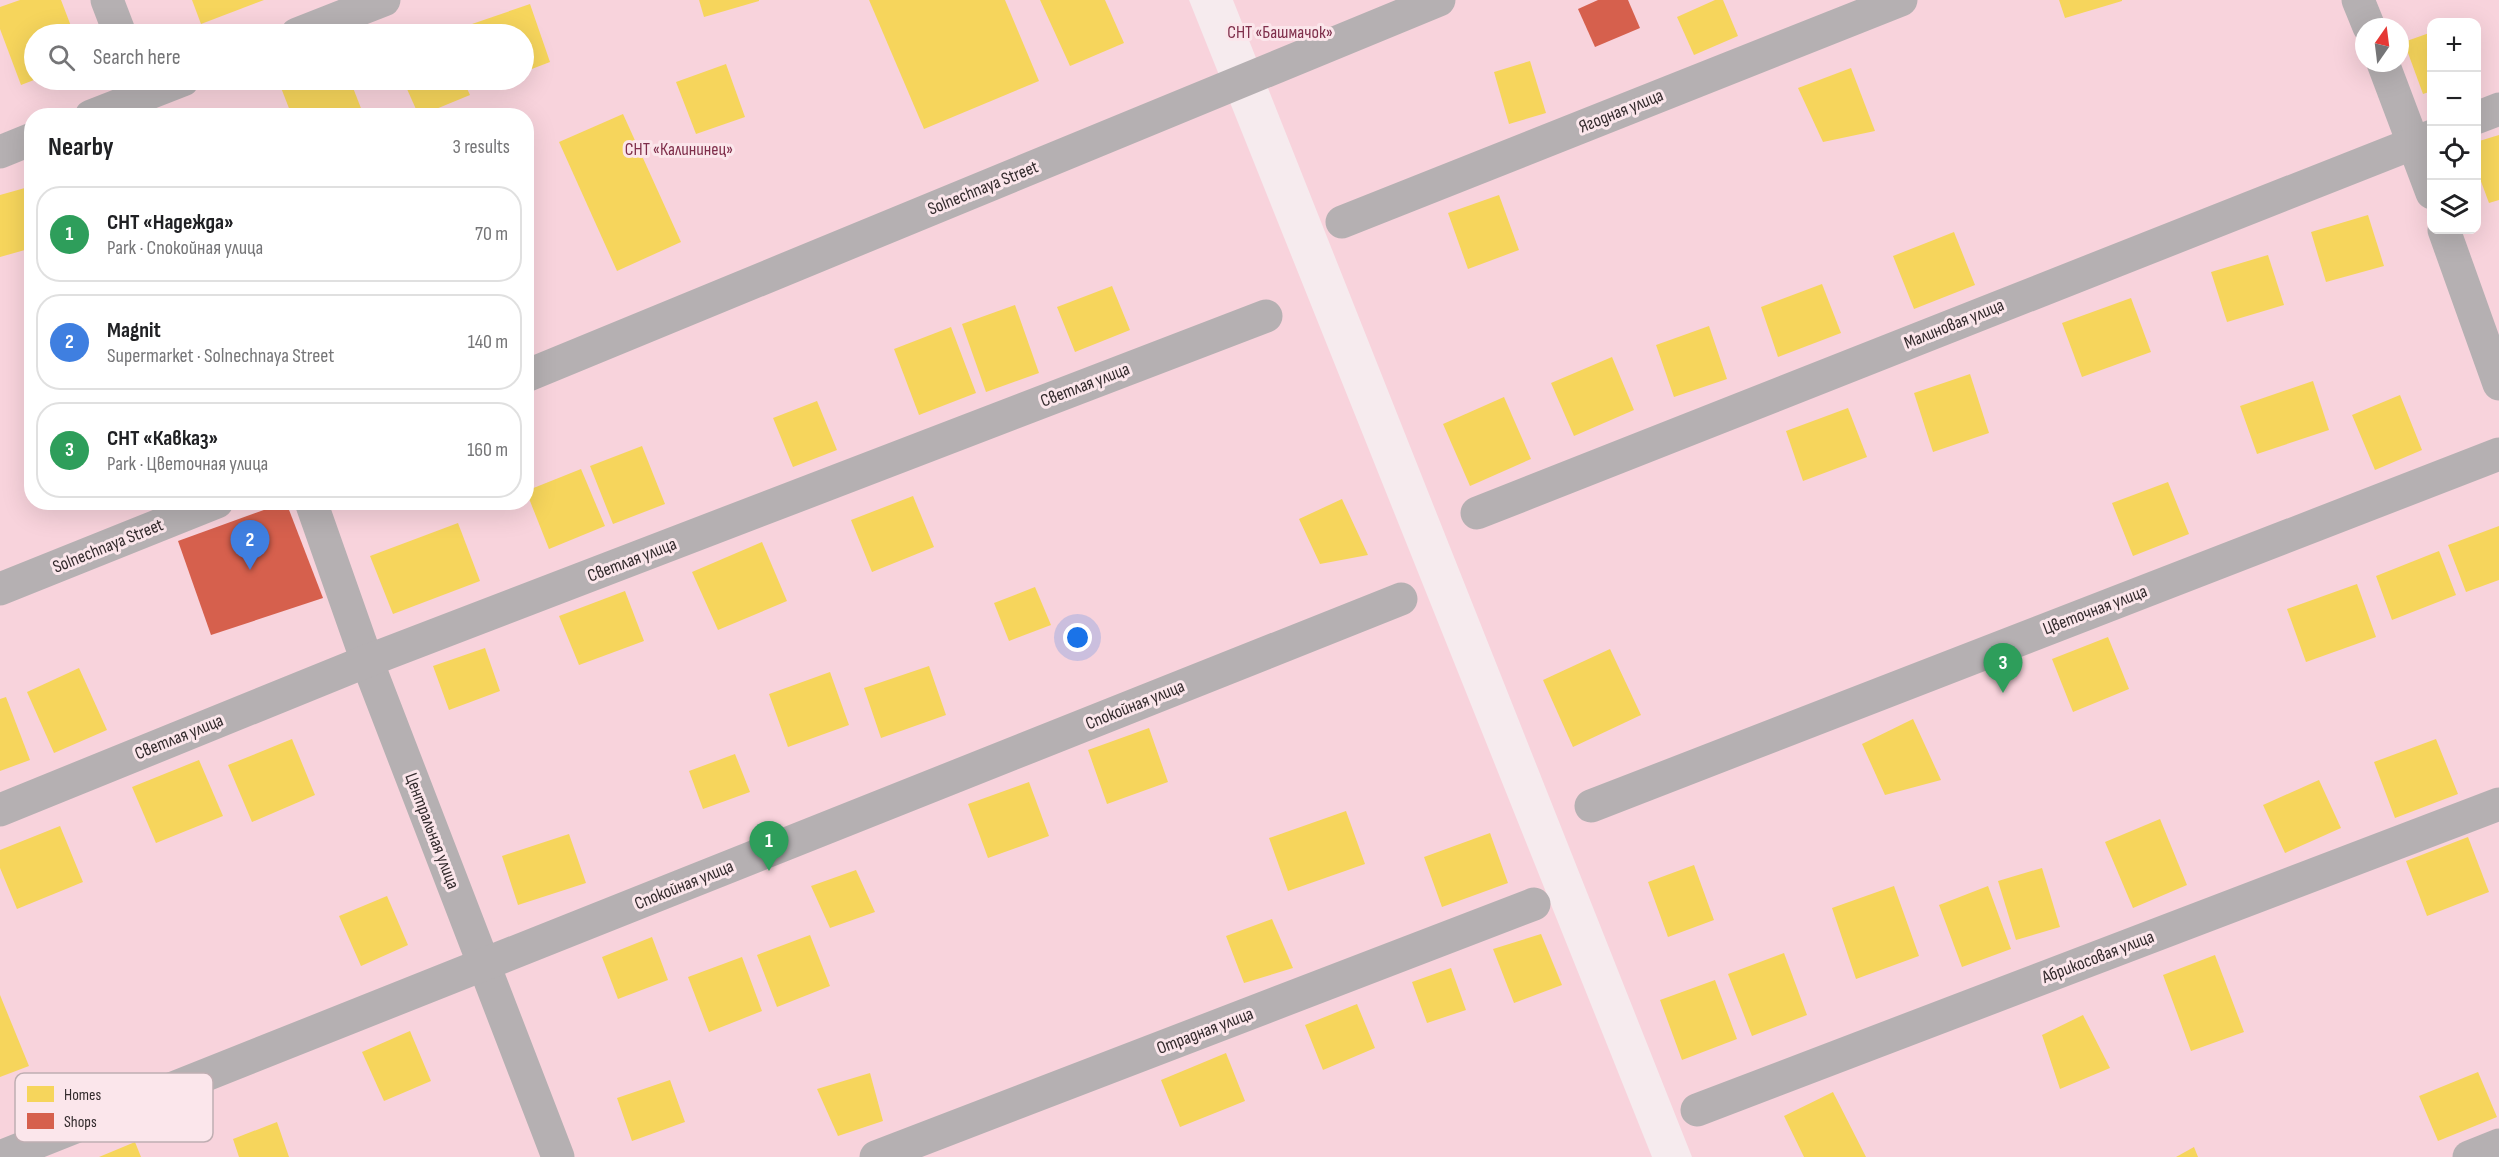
<!DOCTYPE html>
<html lang="en">
<head>
<meta charset="utf-8">
<style>
	:root { --surface:#fff; --page:#f6f6f6; --text:#202124; --muted:#757577; --line:#e0e0e0; --accent:#7c3aed }
	body { margin:0; font-family:"Sofia Sans Condensed",sans-serif; background:var(--page); color:var(--text) }
	.controls { position:absolute; right:18px; top:18px; display:grid; overflow:hidden; border-radius:12px; box-shadow:0 6px 24px #0002 }
	.controls button { width:54px; height:54px; display:grid; place-items:center; padding:0; border:0; border-bottom:2px solid var(--line); background:var(--surface); color:var(--text); font:30px sans-serif }
	.compass { position:absolute; left:2355px; top:18px; width:54px; height:54px; border-radius:50%; background:var(--surface); box-shadow:0 6px 24px #0002; rotate:14deg }
	.you { position:absolute; left:1078px; top:638px; width:21px; height:21px; margin:-15px; border:4px solid #fff; border-radius:50%; background:#1a73e8; box-shadow:0 0 0 9px #1a73e833 }
	.badge { display:grid; place-items:center; width:39px; height:39px; border-radius:50%; background:var(--accent); color:#fff; font-size:20px; font-weight:700 }
	.pin { position:absolute; translate:-50% -50px; filter:drop-shadow(0 2px 3px #0008) }
	.pin::after { content:''; position:absolute; top:32px; width:21px; height:18px; background:inherit; clip-path:polygon(0 0,100% 0,50% 100%) }
	.list { margin:0; padding:0; list-style:none }
	h2 { display:flex; justify-content:space-between; align-items:center; height:78px; margin:0; padding:0 24px; font-size:26px }
	h2 small { font-size:20px; font-weight:400; color:var(--muted) }
	.list li { display:grid; grid-template-columns:39px 1fr auto; gap:18px; align-items:center; box-sizing:border-box; height:96px; margin:0 12px 12px; padding:0 12px; border:2px solid var(--line); border-radius:24px }
	.list b { display:block; font-size:22px; white-space:nowrap }
	.list p { margin:0; font-size:20px; white-space:nowrap; color:var(--muted) }
	.list em { font-size:20px; font-style:normal; color:var(--muted) }
	.icon { flex:none; width:33px; height:33px; fill:none; stroke:currentColor; stroke-width:2; stroke-linecap:round; stroke-linejoin:round }
	.map { position:relative; flex:none; width:2499px; height:1157px; overflow:hidden }
	.search { position:absolute; background:var(--surface); box-shadow:0 6px 24px #0002; left:24px; top:24px; width:510px; height:66px; display:flex; align-items:center; gap:15px; box-sizing:border-box; padding:0 21px; border-radius:33px; color:var(--muted); font-size:22px }
	.panel { position:absolute; background:var(--surface); box-shadow:0 6px 24px #0002; left:24px; top:108px; width:510px; height:402px; border-radius:24px }
	.map>svg:first-child { display:block }
	.green { fill:#f8d3dc; fill-rule:evenodd }
	.homes { fill:#f6d55c }
	.shops { fill:#d6604d }
	.lines { fill:none; stroke-linecap:round; stroke-linejoin:round }
	.minor { stroke:#b5b0b2; stroke-width:33 }
	.tertiary { stroke:#b5b0b2; stroke-width:33 }
	.labels { text-anchor:middle; dominant-baseline:central; stroke-width:6; stroke-linejoin:round; paint-order:stroke }
	.park-label { font-size:18px; fill:#7f2f4b; stroke:#fbe6eb }
	.street-label { font-size:18px; fill:#332b2d; stroke:#fbe6eb }
	.key { fill:#fbe6eb; stroke:#bfaeb2; stroke-width:1.5 }
	.key-label { font-size:16px; fill:#332b2d }
</style>
</head>
<body>
<div class="map">
<svg width="2499" height="1157" viewBox="0 0 2499 1157">
	<rect width="100%" height="100%" fill="#f6ebee"/>
	<!-- green -->
	<g class="green">
		<path d="M0,0H1189L1652,1157H0ZM34,34H524V80H34ZM32,116H526V502H32Z"/>
		<path d="M1233,0H2499V1157H1692ZM2432,22H2476V230H2432ZM2364,27H2400V63H2364Z"/>
	</g>
	<!-- homes -->
	<g class="homes">
		<path d="M20,0H61L74,34H34V80L21,85L0,29V7Z"/>
		<path d="M192,0H264L201,24Z"/>
		<path d="M699,0H759V1L704,17Z"/>
		<path d="M869,0H1005L1039,81L924,129Z"/>
		<path d="M1040,0H1105L1124,43L1070,66Z"/>
		<path d="M1715,0H1723L1738,36L1694,55L1677,17Z"/>
		<path d="M2059,0H2122V1L2065,18Z"/>
		<path d="M530,4L550,62L524,72V34H475L472,24Z"/>
		<path d="M2432,32V91L2423,94L2404,42Z"/>
		<path d="M1530,61L1546,113L1509,124L1494,72Z"/>
		<path d="M726,64L745,117L696,134L676,82Z"/>
		<path d="M1851,68L1875,131L1823,142L1798,88Z"/>
		<path d="M278,80H350L364,116H292Z"/>
		<path d="M403,80H463L470,95L419,116Z"/>
		<path d="M623,114L681,242L617,271L559,142Z"/>
		<path d="M2499,135V200L2489,203L2476,168V142Z"/>
		<path d="M32,186V248L0,257V195Z"/>
		<path d="M1499,195L1519,250L1468,269L1448,213Z"/>
		<path d="M2368,215L2384,266L2326,282L2311,232Z"/>
		<path d="M1954,232L1975,285L1914,309L1893,256Z"/>
		<path d="M2268,255L2284,305L2227,322L2211,272Z"/>
		<path d="M1822,284L1841,333L1778,357L1761,307Z"/>
		<path d="M1112,286L1130,330L1075,352L1057,307Z"/>
		<path d="M2131,298L2151,352L2082,377L2062,323Z"/>
		<path d="M1015,305L1039,373L986,392L962,324Z"/>
		<path d="M1709,326L1727,379L1674,397L1656,345Z"/>
		<path d="M951,327L976,393L919,415L894,349Z"/>
		<path d="M1612,357L1634,410L1574,436L1551,383Z"/>
		<path d="M1970,374L1989,433L1933,452L1914,393Z"/>
		<path d="M2313,381L2329,430L2257,454L2240,406Z"/>
		<path d="M2400,395L2422,450L2375,470L2352,415Z"/>
		<path d="M1504,397L1531,459L1470,486L1443,424Z"/>
		<path d="M817,401L837,450L793,467L773,418Z"/>
		<path d="M1848,408L1867,457L1803,481L1786,431Z"/>
		<path d="M642,446L665,504L613,524L590,466Z"/>
		<path d="M581,469L605,526L549,549L526,491Z"/>
		<path d="M2168,482L2189,534L2133,556L2112,503Z"/>
		<path d="M913,496L934,547L872,572L851,520Z"/>
		<path d="M1342,499L1368,555L1320,564L1299,519Z"/>
		<path d="M458,523L480,581L393,614L370,556Z"/>
		<path d="M2499,526V580L2466,592L2448,545Z"/>
		<path d="M762,542L787,601L718,630L692,572Z"/>
		<path d="M2439,551L2456,595L2392,620L2376,576Z"/>
		<path d="M2357,584L2376,637L2306,662L2287,609Z"/>
		<path d="M1035,587L1051,625L1009,641L994,603Z"/>
		<path d="M625,591L644,641L579,665L559,616Z"/>
		<path d="M2108,637L2129,689L2073,712L2052,659Z"/>
		<path d="M485,648L500,691L449,710L433,666Z"/>
		<path d="M1610,649L1641,715L1573,747L1543,680Z"/>
		<path d="M929,666L946,715L881,738L864,688Z"/>
		<path d="M79,668L107,730L54,753L27,692Z"/>
		<path d="M830,672L849,725L788,747L769,694Z"/>
		<path d="M6,697L30,760L0,771V699Z"/>
		<path d="M1913,719L1941,780L1885,795L1862,744Z"/>
		<path d="M1149,728L1168,782L1107,804L1088,750Z"/>
		<path d="M292,739L315,795L252,822L228,765Z"/>
		<path d="M2436,739L2458,794L2395,818L2374,762Z"/>
		<path d="M735,754L750,792L703,809L689,771Z"/>
		<path d="M199,760L223,816L156,843L132,787Z"/>
		<path d="M2319,780L2341,828L2285,853L2263,805Z"/>
		<path d="M1029,782L1049,836L988,858L968,804Z"/>
		<path d="M1346,811L1365,864L1288,891L1269,838Z"/>
		<path d="M2160,819L2187,885L2133,908L2105,842Z"/>
		<path d="M60,826L83,882L17,909L0,868V850Z"/>
		<path d="M1490,833L1508,883L1442,907L1424,857Z"/>
		<path d="M569,834L586,883L518,905L502,856Z"/>
		<path d="M2468,837L2489,892L2427,916L2406,861Z"/>
		<path d="M1694,865L1714,920L1668,937L1648,882Z"/>
		<path d="M2042,868L2060,927L2016,940L1998,881Z"/>
		<path d="M856,870L875,912L830,928L811,886Z"/>
		<path d="M1894,886L1919,956L1856,979L1832,908Z"/>
		<path d="M1988,886L2011,949L1962,967L1939,905Z"/>
		<path d="M387,896L408,945L361,966L339,916Z"/>
		<path d="M1272,919L1293,968L1244,983L1226,936Z"/>
		<path d="M1541,934L1562,985L1514,1003L1493,949Z"/>
		<path d="M810,935L830,986L777,1007L757,955Z"/>
		<path d="M652,937L668,980L618,999L602,957Z"/>
		<path d="M1784,953L1807,1015L1752,1036L1728,974Z"/>
		<path d="M2215,955L2244,1032L2191,1051L2163,975Z"/>
		<path d="M742,957L762,1011L709,1032L688,977Z"/>
		<path d="M1451,968L1466,1010L1427,1023L1412,982Z"/>
		<path d="M1715,980L1737,1039L1682,1060L1660,1000Z"/>
		<path d="M0,995L29,1066L0,1077Z"/>
		<path d="M1357,1004L1375,1048L1323,1070L1305,1025Z"/>
		<path d="M2083,1015L2110,1068L2060,1089L2042,1035Z"/>
		<path d="M410,1031L431,1081L384,1101L362,1052Z"/>
		<path d="M1226,1053L1245,1101L1180,1127L1161,1080Z"/>
		<path d="M2478,1072L2497,1117L2438,1141L2419,1096Z"/>
		<path d="M870,1073L883,1121L838,1136L817,1089Z"/>
		<path d="M670,1080L685,1122L632,1141L617,1098Z"/>
		<path d="M1833,1092L1866,1157H1804L1784,1116Z"/>
		<path d="M277,1122L289,1157H239L233,1139Z"/>
		<path d="M135,1142L141,1157H99Z"/>
		<path d="M2194,1147L2198,1157H2176Z"/>
	</g>
	<!-- shops -->
	<g class="shops">
		<path d="M1598,0H1628L1640,28L1595,47L1578,9Z"/>
		<path d="M286,502L323,598L211,635L178,541Z"/>
	</g>
	<g class="lines">
		<!-- minor -->
		<g class="minor">
			<path d="M107,0L120,34"/>
			<path d="M2358,0L2369,27"/>
			<path d="M297,34L384,0"/>
			<path d="M2383,63L2432,193"/>
			<path d="M91,116L183,80"/>
			<path d="M2476,118L2499,109"/>
			<path d="M0,152L32,139"/>
			<path d="M1342,222L1901,0"/>
			<path d="M2444,230L2499,384"/>
			<path d="M311,502L367,661L558,1157"/>
			<path d="M1477,513L2432,136"/>
			<path d="M1591,806L2499,454"/>
			<path d="M0,810L367,661L1266,316"/>
			<path d="M1697,1110L2499,804"/>
			<path d="M0,1157L1401,599"/>
			<path d="M876,1157L1534,904"/>
			<path d="M2469,1157L2499,1145"/>
		</g>
		<!-- tertiary -->
		<g class="tertiary">
			<path d="M526,376L1439,0"/>
			<path d="M0,589L217,502"/>
		</g>
	</g>
	<g class="labels">
		<!-- park labels -->
		<g class="park-label">
			<text x="1280" y="32">СНТ «Башмачок»</text>
			<text x="679" y="149">СНТ «Калининец»</text>
		</g>
		<!-- street labels -->
		<g class="street-label">
			<text transform="translate(1621 111) rotate(-22)">Ягодная улица</text>
			<text transform="translate(983 188) rotate(-22)">Solnechnaya Street</text>
			<text transform="translate(1954 324) rotate(-22)">Малиновая улица</text>
			<text transform="translate(1085 385) rotate(-21)">Светлая улица</text>
			<text transform="translate(108 546) rotate(-22)">Solnechnaya Street</text>
			<text transform="translate(632 560) rotate(-21)">Светлая улица</text>
			<text transform="translate(2095 610) rotate(-21)">Цветочная улица</text>
			<text transform="translate(1135 705) rotate(-22)">Спокойная улица</text>
			<text transform="translate(179 737) rotate(-22)">Светлая улица</text>
			<text transform="translate(432 831) rotate(69)">Центральная улица</text>
			<text transform="translate(684 885) rotate(-22)">Спокойная улица</text>
			<text transform="translate(2098 957) rotate(-21)">Абрикосовая улица</text>
			<text transform="translate(1205 1031) rotate(-21)">Отрадная улица</text>
		</g>
	</g>
	<!-- legend -->
	<rect x="15" y="1073" width="198" height="69" rx="9" class="key"/>
	<rect x="27" y="1086" width="27" height="16" fill="#f6d55c"/>
	<rect x="27" y="1113" width="27" height="16" fill="#d6604d"/>
	<g class="key-label">
		<text x="64" y="1100">Homes</text>
		<text x="64" y="1127">Shops</text>
	</g>
</svg>
<div class="controls">
<button>+</button>
<button>−</button>
<button><svg class="icon" aria-label="locate" viewBox="0 0 24 24"><circle cx="12" cy="12" r="6"/><path d="M12 2v4M12 18v4M2 12h4M18 12h4"/></svg></button>
<button><svg class="icon" aria-label="layers" viewBox="0 0 24 24"><path d="M12 4l9 5-9 5-9-5zM3 14l9 5 9-5"/></svg></button>
</div>
<svg class="compass" viewBox="-18 -18 36 36"><path d="M0-13l5 13h-10z" fill="#e53935"/><path d="M0 13l5-13h-10z" fill="#757577"/></svg>
<div class="you"></div>
<div class="pin badge" style="left:769px;top:871px;background:#2e9e5b">1</div>
<div class="pin badge" style="left:250px;top:570px;background:#3f7fe0">2</div>
<div class="pin badge" style="left:2003px;top:693px;background:#2e9e5b">3</div>
<div class="search"><svg class="icon" aria-label="search" viewBox="0 0 24 24"><circle cx="10" cy="10" r="6"/><path d="M15 15l6 6"/></svg>Search here</div>
<section class="panel">
<h2>Nearby<small>3 results</small></h2>
<ul class="list">
<li><span class="badge" style="background:#2e9e5b">1</span><div><b>СНТ «Надежда»</b><p>Park · Спокойная улица</p></div><em>70 m</em></li>
<li><span class="badge" style="background:#3f7fe0">2</span><div><b>Magnit</b><p>Supermarket · Solnechnaya Street</p></div><em>140 m</em></li>
<li><span class="badge" style="background:#2e9e5b">3</span><div><b>СНТ «Кавказ»</b><p>Park · Цветочная улица</p></div><em>160 m</em></li>
</ul>
</section>
</div>
</body>
</html>
